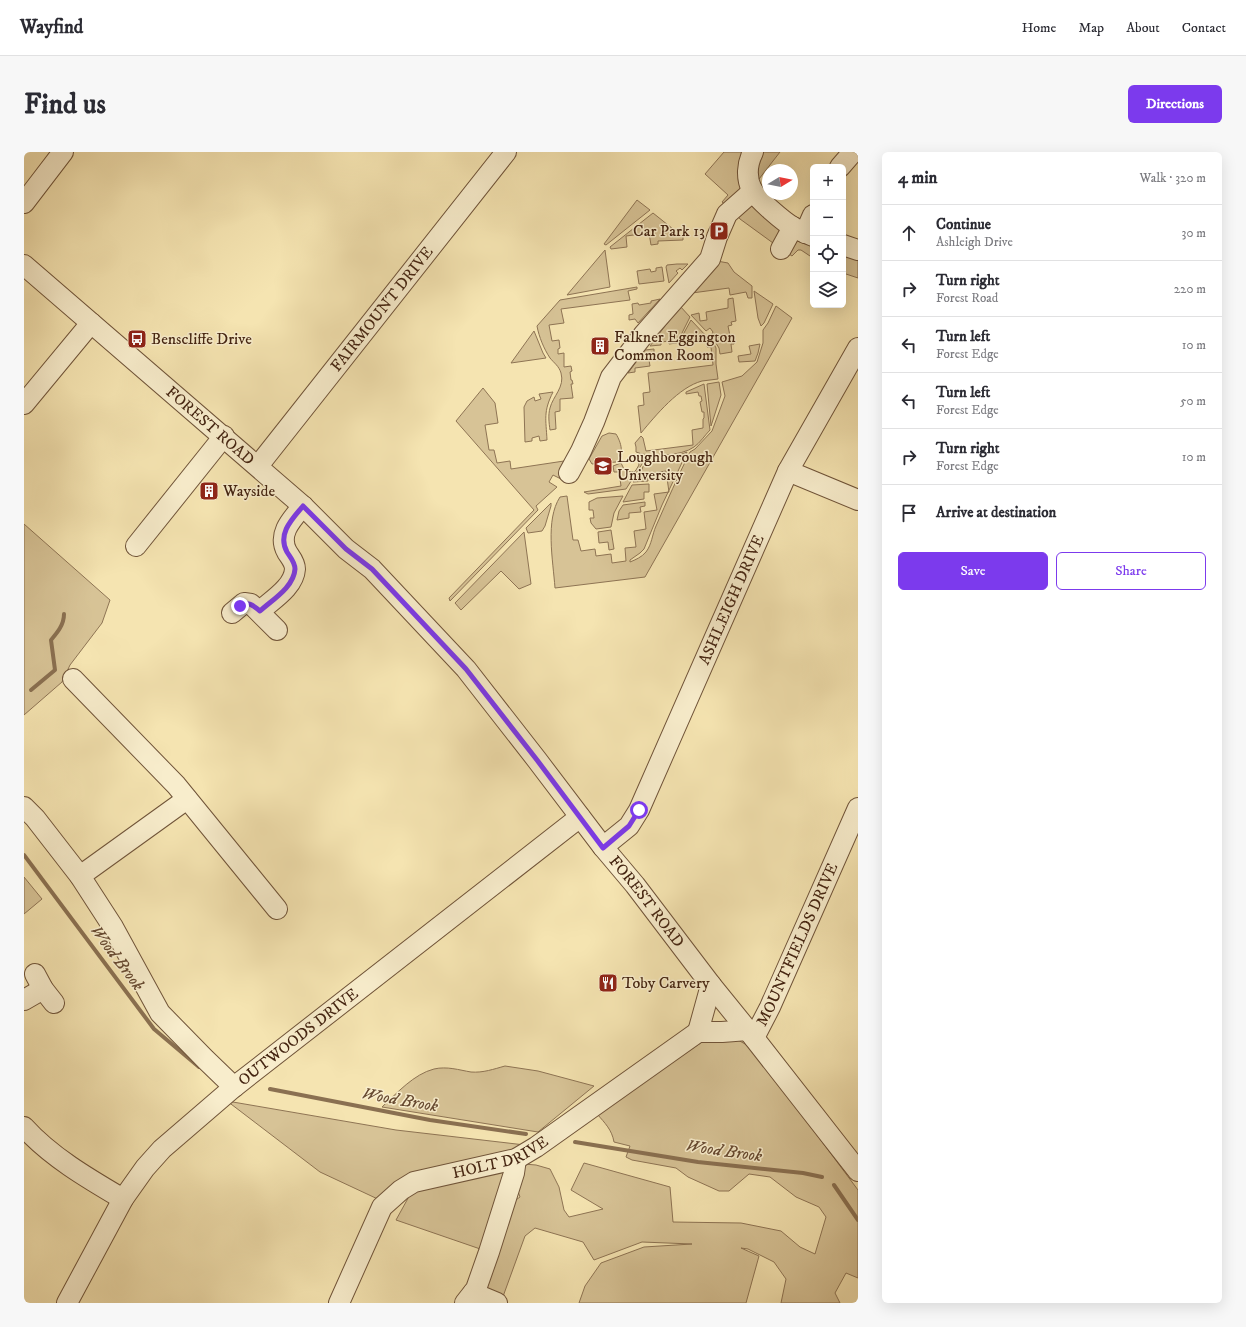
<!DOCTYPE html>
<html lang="en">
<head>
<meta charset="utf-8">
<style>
	:root { --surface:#fff; --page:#f7f7f7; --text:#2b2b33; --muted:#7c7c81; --line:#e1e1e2; --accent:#7c3aed }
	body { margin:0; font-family:"IM FELL DW Pica",serif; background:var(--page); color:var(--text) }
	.controls { position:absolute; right:12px; top:12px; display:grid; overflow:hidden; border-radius:6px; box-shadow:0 4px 16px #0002 }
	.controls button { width:36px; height:36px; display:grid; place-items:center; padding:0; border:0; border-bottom:1px solid var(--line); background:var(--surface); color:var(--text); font:20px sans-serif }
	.compass { position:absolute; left:738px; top:12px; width:36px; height:36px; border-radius:50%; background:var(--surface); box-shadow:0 4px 16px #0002; rotate:80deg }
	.stop { position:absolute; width:12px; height:12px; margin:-9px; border:3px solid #7c3aed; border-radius:50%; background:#fff }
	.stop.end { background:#7c3aed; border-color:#fff; box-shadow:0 1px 4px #0008 }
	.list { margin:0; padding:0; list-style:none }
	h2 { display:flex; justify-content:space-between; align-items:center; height:52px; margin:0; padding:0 16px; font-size:17px }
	h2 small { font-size:13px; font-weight:400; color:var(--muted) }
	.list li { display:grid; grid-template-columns:26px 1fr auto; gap:12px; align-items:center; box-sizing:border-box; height:56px; padding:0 16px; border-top:1px solid var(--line) }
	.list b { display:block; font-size:15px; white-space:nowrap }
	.list p { margin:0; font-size:13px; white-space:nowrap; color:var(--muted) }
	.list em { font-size:13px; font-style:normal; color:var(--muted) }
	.actions { display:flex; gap:8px; padding:12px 16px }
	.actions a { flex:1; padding:9px 0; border:1px solid var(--accent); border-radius:6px; text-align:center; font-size:14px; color:var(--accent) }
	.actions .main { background:var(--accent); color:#fff }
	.icon { flex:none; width:22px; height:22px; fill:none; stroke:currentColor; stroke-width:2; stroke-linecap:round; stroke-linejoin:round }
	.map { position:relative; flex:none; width:834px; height:1151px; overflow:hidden; border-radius:6px }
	header { display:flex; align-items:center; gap:24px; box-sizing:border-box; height:56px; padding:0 20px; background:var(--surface); border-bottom:1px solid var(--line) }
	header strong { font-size:19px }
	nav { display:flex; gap:22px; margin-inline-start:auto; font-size:14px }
	.intro { display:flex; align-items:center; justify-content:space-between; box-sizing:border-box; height:96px; padding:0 24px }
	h1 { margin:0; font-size:28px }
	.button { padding:10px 18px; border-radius:6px; background:var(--accent); color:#fff; font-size:14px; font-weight:700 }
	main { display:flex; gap:24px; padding:0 24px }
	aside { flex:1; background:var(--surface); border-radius:6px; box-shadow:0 4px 16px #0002 }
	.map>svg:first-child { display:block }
	.green { fill:#d7c396; stroke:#8e7454 }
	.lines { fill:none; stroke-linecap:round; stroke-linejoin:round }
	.stream { stroke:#8a7051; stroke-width:4 }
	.minor-casing { stroke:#705439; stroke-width:22 }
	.minor { stroke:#f8edcc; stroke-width:20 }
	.route { stroke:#7c3aed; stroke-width:5 }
	.labels { text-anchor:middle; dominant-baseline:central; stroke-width:3; stroke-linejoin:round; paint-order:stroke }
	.poi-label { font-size:16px; fill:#442411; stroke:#f8edcc; text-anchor:start }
	.street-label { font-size:16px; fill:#442411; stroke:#f8edcc }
	.water-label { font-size:17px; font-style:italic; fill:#674a31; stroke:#f8edcc }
</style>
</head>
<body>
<header>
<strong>Wayfind</strong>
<nav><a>Home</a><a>Map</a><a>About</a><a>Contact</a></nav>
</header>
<div class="intro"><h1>Find us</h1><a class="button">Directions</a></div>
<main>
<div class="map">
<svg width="834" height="1151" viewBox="0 0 834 1151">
	<rect width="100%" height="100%" fill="#f5e4b1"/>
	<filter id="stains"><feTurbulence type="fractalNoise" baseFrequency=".005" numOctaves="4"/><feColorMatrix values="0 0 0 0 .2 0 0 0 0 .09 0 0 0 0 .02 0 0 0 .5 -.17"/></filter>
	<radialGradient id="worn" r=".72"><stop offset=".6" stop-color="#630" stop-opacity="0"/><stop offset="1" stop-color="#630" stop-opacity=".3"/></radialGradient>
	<!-- green -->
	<g class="green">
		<path d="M700,0H722L717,38L703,54L698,50L704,43L681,22Z"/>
		<path d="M739,0H756L735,27C732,17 735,9 739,0Z"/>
		<path d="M613,48L626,58L582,93L580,92Z"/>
		<path d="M731,52L758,75L749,91L716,67L712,62Z"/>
		<path d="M629,61L659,85V88L634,89V92L627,93L625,81L602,84L603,95L587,97L586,95Z"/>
		<path d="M770,84L789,88V106L777,98H774L768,104L759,98Z"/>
		<path d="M819,97L834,101V126L819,121Z"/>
		<path d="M581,98L586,135L543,143Z"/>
		<path d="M693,109L704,111L710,120L728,134V146H724L722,140L706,143L705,136L668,141Z"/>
		<path d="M653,112H664L658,118L656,116L652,119L654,121L645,131L642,115L643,113Z"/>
		<path d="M638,115L640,129L615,132L613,119L626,117L627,120L632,119V116Z"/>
		<path d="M613,135V137L604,139L606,148L537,157L540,171L525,173L528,189L535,188L536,196L534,197V202L540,201V215L547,214L548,219L546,220L547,228H548L549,232H547L549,246L536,247V259L531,260L532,277L526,278C525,271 524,263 526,256C529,244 541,235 537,221C535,214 530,211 526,206C520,197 515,185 513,174L536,148Z"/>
		<path d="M730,139L749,152L740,171L737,174L734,166Z"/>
		<path d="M709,146L712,169L707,170L708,173L704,174L706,184L690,186L687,184L689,180L686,176L682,179L667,163L675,161L676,169L683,168L682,160L704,156V147Z"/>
		<path d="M636,147L614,171L611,167L605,168V163L609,162L608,152L614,151L615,153L627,151V149Z"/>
		<path d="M656,154L666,165L653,191L645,192V189L637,190V193L626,194Z"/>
		<path d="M752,154L768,166L621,425L531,436C529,408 521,368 536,345L543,344L549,388H554L557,399L571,397L572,404L587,402L588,411L602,409L601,396L612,395L610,379L622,377L620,360L633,358L630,342L645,340L642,319L623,322L624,329L609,330L616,322L623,305H650L663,300L638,353L620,397L616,401L606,408V410C611,408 618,405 622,400C628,392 628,383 632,374C643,349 654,324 666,300L671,297L688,279L701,244L698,230L718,224L733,210L739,191V178L744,171Z"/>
		<path d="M667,168L684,186L655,190Z"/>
		<path d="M510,179L519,201L522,206L487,211Z"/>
		<path d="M706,186L707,189L710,188V192H707L708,200L696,202L695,196L690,188Z"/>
		<path d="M688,188L692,196V212L694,227C689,228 683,228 678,229C655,235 632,263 617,281L614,254L620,253L619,241L626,240L624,221L689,213L687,195H683L682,189Z"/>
		<path d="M736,192L734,201L731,209L715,210L714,204L727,202L725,194Z"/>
		<path d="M630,197V201L624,202L626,214L611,216V220L604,221L621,198Z"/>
		<path d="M695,230L697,243L687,274L683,232Z"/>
		<path d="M680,232L686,278C681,283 676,291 670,295C658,304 625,306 612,300V295L611,291L617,284L619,286L622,299L669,293L668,278L679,276V267L680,266V260H678L676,250L678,249L677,244H675L674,240L662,242V240Z"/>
		<path d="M459,236L471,251L474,271L461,273L465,298H470L473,311L486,309L487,317L540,309L543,314L537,327L529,323L525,330L533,335L512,354L514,358L426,449L425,446L510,358L432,269Z"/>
		<path d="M529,240C519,260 522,267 523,288L516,289L515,284L508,286V289L501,290L500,255L503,249L510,245L511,249L517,247L515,242Z"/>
		<path d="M585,281L592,282C597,290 601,303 592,310L568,312L565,307L578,284Z"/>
		<path d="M614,304L619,306L618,312L602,337L564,342L560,340L597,334L595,320H590L589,314L597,311L601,319L610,320L612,318L615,313L613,306Z"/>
		<path d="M625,332V340H620V347L599,350L608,333Z"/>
		<path d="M599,344L590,361L587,375L572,377L567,371L566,366H570L569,358H565V350L573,346Z"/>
		<path d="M621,350V354L616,355L617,360L605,361V366L593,368L595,359L599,353Z"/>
		<path d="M527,351V354L521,374L518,379L504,381L502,376Z"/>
		<path d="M0,372L86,448L78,471L46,513L38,530L0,563Z"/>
		<path d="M587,378L590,397L585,398L584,390L575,391L574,380Z"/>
		<path d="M500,380L507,432L495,437L477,419L437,458L431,451Z"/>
		<path d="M0,725L18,747L0,762Z"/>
		<path d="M681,888H714L728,896L834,1038V1126L822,1121L811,1141L816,1151H757L762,1127L750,1110L724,1097L717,1096L735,1104L722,1151H555L561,1134L577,1111L620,1095L668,1092L618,1090L570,1108L559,1090L511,1076L501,1084L477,1150L452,1137L465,1100L372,1068L388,1039L493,1010L489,1050L496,1045L492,1034L500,1012L512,1013L526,1017L535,1035L540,1058L545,1065L579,1057L547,1038L560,1011L646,1035L649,1070L717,1071L757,1079L776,1095L791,1102L802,1065L795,1055L772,1045L746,1025L725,1022L705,1039H695L664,1025L652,1016L608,1008L602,1005L606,994L590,990C588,978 581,971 573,962Z"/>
		<path d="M481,914L514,919L570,934L514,980L358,955C373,941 390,922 410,917C423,914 435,918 447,920C459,921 470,917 481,914Z"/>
		<path d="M203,949L372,978L501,993L358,1049L296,1020Z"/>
	</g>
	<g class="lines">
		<!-- stream -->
		<g class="stream">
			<path d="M7,538L31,518L27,488C33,481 40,473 40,462"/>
			<path d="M0,703L130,877L175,915"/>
			<path d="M246,937L406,968L502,982"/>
			<path d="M551,990L674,1010L779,1021L798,1025"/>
			<path d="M810,1033L834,1068"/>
		</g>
		<defs>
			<g id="minor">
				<path d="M729,0C723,12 722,26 728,38C733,47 760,70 769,75C775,79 783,81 789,84"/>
				<path d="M816,15L829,0"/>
				<path d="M0,51L39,0"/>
				<path d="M781,81L789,63"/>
				<path d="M819,93L834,98"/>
				<path d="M757,97L769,75"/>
				<path id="s1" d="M0,113L279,354L322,397L348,417L442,517L513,608L579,695L611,733L687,833L730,886L834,1019"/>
				<path d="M0,252L67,171"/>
				<path id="s2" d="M234,314L482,0"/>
				<path d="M764,319L834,348"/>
				<path d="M545,321L557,299L570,270L587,225L620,182L686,107L693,85L703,62L729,39"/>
				<path d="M112,394L200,284"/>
				<path d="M236,459C248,448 270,435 271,417C271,410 266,405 263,400C253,382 268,367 279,354"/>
				<path d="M208,461L220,451L227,452L253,478"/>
				<path d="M49,527L152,633L253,757"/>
				<path d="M0,655L11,666L56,724L89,775L136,861L181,907L210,935"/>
				<path id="s3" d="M579,695L605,674L615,658L764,319L834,196"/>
				<path d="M56,724L163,647"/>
				<path d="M11,822L19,837L30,851"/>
				<path d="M687,833L674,880H698L724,878"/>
				<path d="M0,848L19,837"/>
				<path id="s4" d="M730,886L746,855L834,656"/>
				<path d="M0,975C27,1005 65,1027 99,1047"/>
				<path d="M449,1141L473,1151"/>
				<path id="s5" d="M43,1151L99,1047L121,1016L138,997L210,935L556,665"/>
				<path id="s6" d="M315,1151L358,1055L377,1038L390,1030L492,1007L512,995L674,880"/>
				<path d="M441,1151L452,1137L465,1100L490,1021L492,1007"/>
			</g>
		</defs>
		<!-- minor casing -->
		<use href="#minor" class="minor-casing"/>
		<!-- minor -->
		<use href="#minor" class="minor"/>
	</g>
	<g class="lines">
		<!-- route -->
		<path class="route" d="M216,454C224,449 229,453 236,459C248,448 270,435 271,417C271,410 266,405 263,400C253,382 268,367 279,354L322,397L348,417L442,517L513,608L579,696L605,674L615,658"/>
	</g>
	<!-- icons -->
	<defs>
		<symbol id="parking-square" viewBox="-11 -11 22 22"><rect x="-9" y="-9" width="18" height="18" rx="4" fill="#8f2418" stroke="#f8edcc"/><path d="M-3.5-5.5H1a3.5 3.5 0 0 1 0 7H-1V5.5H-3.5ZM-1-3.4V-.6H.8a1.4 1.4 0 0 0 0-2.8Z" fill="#fff"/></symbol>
		<symbol id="bus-square" viewBox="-11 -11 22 22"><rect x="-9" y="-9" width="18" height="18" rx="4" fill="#8f2418" stroke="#f8edcc"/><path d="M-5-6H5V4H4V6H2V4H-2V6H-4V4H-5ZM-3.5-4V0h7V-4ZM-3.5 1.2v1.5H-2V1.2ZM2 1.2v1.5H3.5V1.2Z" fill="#fff"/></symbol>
		<symbol id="building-square" viewBox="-11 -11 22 22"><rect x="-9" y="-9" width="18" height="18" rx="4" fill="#8f2418" stroke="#f8edcc"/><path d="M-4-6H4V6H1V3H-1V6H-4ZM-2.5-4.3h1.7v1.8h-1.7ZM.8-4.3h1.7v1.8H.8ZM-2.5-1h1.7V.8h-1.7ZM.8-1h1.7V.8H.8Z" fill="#fff"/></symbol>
		<symbol id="university-square" viewBox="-11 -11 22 22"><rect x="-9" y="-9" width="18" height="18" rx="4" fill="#8f2418" stroke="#f8edcc"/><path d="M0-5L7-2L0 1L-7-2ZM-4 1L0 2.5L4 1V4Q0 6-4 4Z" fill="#fff"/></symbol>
		<symbol id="restaurant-square" viewBox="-11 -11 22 22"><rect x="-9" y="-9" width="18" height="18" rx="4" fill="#8f2418" stroke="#f8edcc"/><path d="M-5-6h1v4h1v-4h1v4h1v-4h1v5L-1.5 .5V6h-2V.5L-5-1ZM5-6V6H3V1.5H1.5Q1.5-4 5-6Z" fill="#fff"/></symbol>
	</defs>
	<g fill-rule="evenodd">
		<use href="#parking-square" x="684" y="68" width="22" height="22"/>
		<use href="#bus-square" x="102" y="176" width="22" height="22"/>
		<use href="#building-square" x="565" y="183" width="22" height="22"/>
		<use href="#university-square" x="568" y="303" width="22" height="22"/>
		<use href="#building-square" x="174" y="328" width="22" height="22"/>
		<use href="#restaurant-square" x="573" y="820" width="22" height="22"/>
	</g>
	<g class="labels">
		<!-- poi labels -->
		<g class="poi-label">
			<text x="681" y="79" text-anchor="end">Car Park 13</text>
			<text x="590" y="185">Falkner Eggington<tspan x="590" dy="18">Common Room</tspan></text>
			<text x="127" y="187">Benscliffe Drive</text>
			<text x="593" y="305">Loughborough<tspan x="593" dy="18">University</tspan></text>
			<text x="199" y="339">Wayside</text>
			<text x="598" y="831">Toby Carvery</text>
		</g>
		<!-- street labels -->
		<g class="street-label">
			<text stroke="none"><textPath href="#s2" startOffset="200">FAIRMOUNT DRIVE</textPath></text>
			<text stroke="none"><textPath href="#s1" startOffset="246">FOREST ROAD</textPath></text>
			<text stroke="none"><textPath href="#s3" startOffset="282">ASHLEIGH DRIVE</textPath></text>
			<text stroke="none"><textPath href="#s1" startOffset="894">FOREST ROAD</textPath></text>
			<text stroke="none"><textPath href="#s4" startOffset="103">MOUNTFIELDS DRIVE</textPath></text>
			<text stroke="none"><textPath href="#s5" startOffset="358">OUTWOODS DRIVE</textPath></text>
			<text stroke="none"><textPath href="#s6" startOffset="236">HOLT DRIVE</textPath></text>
		</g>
		<!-- water labels -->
		<g class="water-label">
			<text transform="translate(93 806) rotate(53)">Wood Brook</text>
			<text transform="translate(376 948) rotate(10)">Wood Brook</text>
			<text transform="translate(700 999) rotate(8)">Wood Brook</text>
		</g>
	</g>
	<rect width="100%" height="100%" filter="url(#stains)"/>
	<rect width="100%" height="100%" fill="url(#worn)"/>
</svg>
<div class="controls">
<button>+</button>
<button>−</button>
<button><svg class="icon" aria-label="locate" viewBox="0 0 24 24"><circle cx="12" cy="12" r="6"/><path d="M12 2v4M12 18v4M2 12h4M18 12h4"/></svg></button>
<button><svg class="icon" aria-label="layers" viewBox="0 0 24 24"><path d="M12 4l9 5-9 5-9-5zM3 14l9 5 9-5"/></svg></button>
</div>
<svg class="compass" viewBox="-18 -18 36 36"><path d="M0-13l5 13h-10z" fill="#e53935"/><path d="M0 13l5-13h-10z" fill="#7c7c81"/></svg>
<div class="stop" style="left:615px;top:658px"></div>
<div class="stop end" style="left:216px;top:454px"></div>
</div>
<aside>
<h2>4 min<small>Walk · 320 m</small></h2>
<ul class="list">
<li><svg class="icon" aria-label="ahead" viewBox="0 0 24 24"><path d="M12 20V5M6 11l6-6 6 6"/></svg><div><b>Continue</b><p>Ashleigh Drive</p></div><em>30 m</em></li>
<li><svg class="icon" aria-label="right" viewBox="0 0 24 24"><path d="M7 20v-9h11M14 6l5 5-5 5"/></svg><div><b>Turn right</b><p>Forest Road</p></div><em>220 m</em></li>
<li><svg class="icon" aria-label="left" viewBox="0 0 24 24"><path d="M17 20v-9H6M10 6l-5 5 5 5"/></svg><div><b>Turn left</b><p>Forest Edge</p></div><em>10 m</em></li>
<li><svg class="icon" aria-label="left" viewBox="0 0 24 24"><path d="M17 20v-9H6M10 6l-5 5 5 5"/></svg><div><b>Turn left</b><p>Forest Edge</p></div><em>50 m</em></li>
<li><svg class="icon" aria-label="right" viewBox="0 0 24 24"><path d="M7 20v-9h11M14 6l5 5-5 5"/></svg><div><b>Turn right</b><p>Forest Edge</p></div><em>10 m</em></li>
<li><svg class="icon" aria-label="arrive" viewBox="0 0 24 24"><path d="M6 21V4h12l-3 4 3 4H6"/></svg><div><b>Arrive at destination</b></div></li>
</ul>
<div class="actions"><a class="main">Save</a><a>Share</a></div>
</aside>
</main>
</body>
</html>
